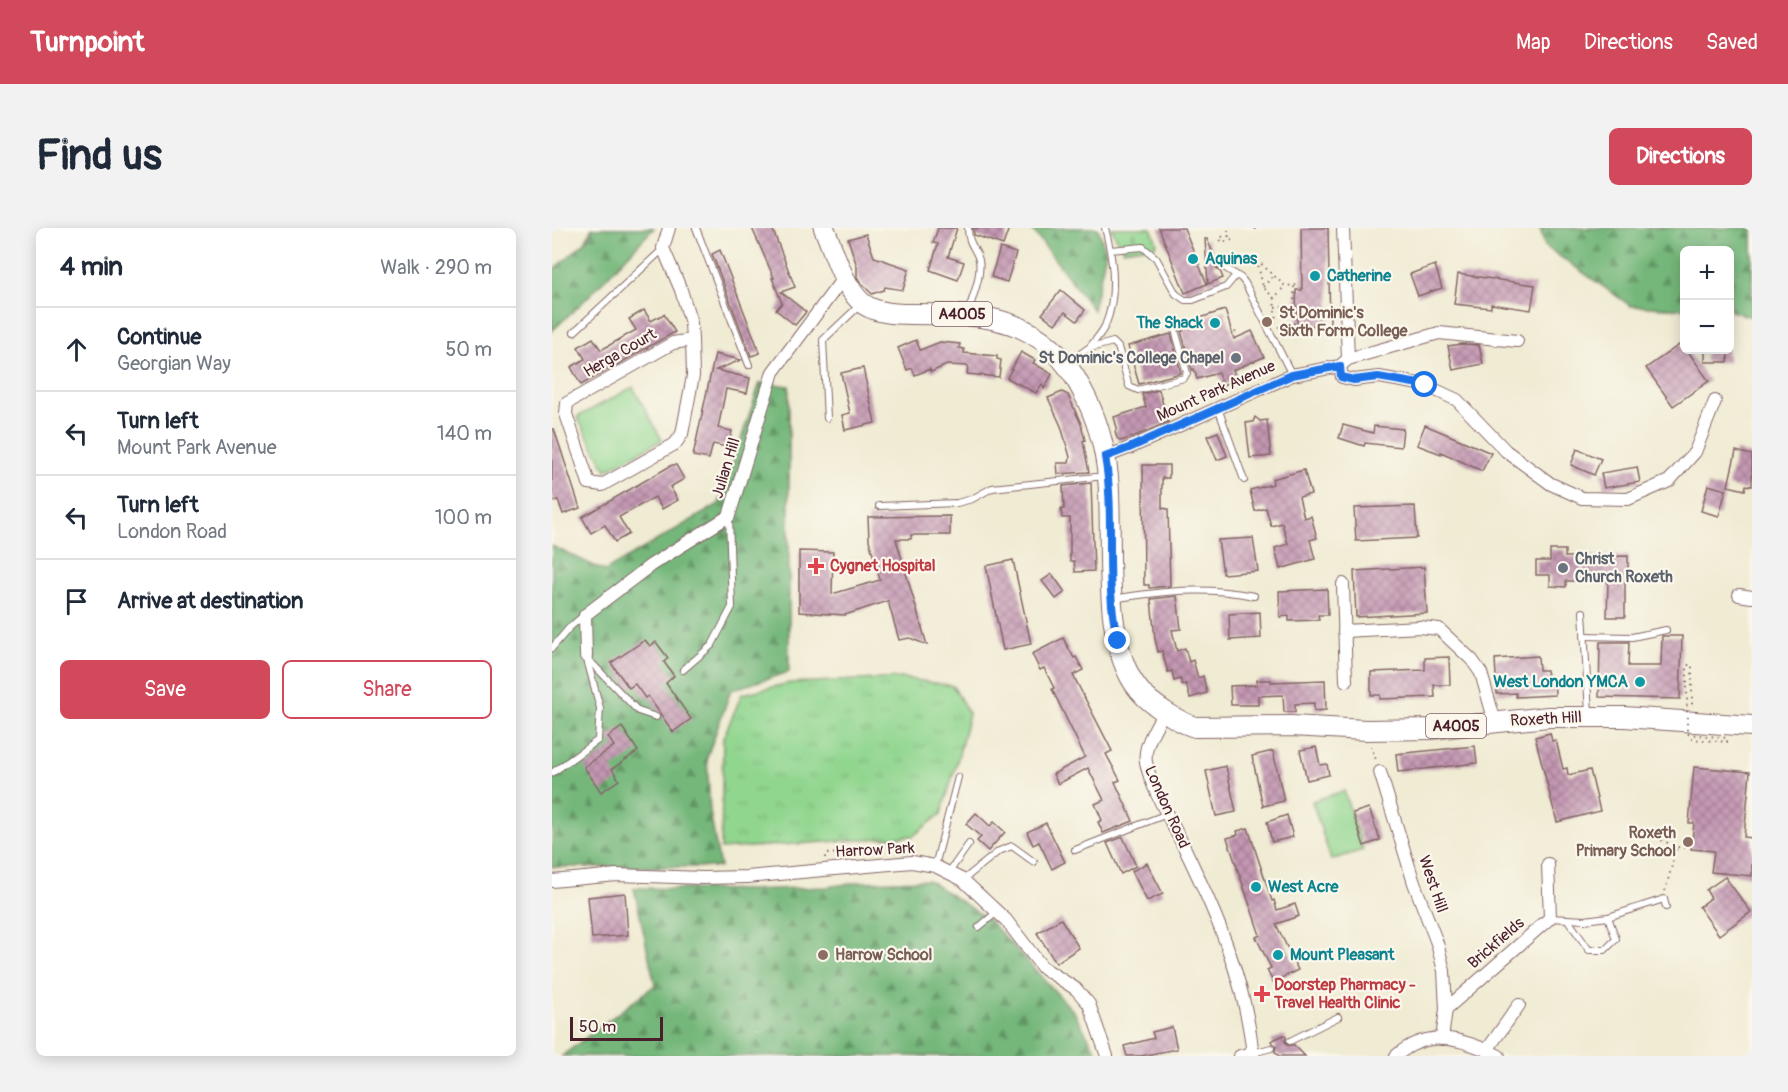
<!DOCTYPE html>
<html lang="en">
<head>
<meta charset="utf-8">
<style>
	:root { --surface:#fff; --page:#f2f2f3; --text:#1f2937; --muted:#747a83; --line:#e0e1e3; --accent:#d1495b }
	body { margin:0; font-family:Pangolin,sans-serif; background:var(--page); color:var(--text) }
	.controls { position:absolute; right:18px; top:18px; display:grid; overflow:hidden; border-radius:9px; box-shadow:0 3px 15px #0003 }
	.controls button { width:54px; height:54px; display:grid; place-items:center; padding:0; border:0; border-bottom:2px solid var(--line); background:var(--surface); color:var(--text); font:30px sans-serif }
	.scale { position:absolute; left:18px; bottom:15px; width:93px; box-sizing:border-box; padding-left:6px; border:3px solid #4a1f2b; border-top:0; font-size:16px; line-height:21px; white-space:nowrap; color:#4a1f2b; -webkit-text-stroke:4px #fbf7ec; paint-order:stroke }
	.stop { position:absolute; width:18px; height:18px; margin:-14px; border:4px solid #1a73e8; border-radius:50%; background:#fff }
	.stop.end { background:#1a73e8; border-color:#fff; box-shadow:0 2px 6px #0008 }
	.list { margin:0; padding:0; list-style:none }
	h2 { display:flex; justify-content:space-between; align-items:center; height:78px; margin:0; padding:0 24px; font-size:26px }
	h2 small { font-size:20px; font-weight:400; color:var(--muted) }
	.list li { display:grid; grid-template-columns:39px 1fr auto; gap:18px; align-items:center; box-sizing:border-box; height:84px; padding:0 24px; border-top:2px solid var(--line) }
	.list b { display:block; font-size:22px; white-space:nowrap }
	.list p { margin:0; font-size:20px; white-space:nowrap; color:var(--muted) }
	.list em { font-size:20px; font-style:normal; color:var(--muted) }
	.actions { display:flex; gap:12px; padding:18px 24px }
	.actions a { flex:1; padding:14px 0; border:2px solid var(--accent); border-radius:9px; text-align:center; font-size:21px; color:var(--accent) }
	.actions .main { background:var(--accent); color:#fff }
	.icon { flex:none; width:33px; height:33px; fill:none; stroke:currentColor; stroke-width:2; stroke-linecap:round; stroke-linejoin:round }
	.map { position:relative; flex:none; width:1200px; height:828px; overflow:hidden; border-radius:9px }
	header { display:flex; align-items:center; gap:36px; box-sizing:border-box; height:84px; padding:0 30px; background:var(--accent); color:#fff }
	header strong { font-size:28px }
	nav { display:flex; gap:33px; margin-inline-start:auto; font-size:21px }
	.intro { display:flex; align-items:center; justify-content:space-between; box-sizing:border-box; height:144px; padding:0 36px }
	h1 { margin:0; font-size:42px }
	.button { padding:15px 27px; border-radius:9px; background:var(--accent); color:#fff; font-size:21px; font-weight:700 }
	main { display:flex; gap:36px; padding:0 36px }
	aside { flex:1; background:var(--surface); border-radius:9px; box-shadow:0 3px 15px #0003 }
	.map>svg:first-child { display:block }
	.grass { fill:url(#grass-tufts); stroke:#6e7a5d; stroke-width:1.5 }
	.forest { fill:url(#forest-firs); stroke:#5f6b52; stroke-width:1.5 }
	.cemetery { fill:url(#cemetery-stones); stroke:#6e7a5d; stroke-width:1.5 }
	.pitch { fill:#91d68f; stroke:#6e7a5d; stroke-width:1.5 }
	.building { fill:url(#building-cross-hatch) }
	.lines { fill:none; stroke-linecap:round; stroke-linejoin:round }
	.lane-casing { stroke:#846666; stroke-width:8 }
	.street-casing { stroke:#846666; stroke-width:14 }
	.primary-casing { stroke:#846666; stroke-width:22 }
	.path { stroke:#846666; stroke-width:2; stroke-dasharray:1.5 4.5; stroke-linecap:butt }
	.lane { stroke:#fff; stroke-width:6 }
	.street { stroke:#fff; stroke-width:12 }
	.primary { stroke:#fff; stroke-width:20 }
	.path-bridge { stroke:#846666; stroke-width:2; stroke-dasharray:1.5 4.5; stroke-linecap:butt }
	.route { stroke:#1a73e8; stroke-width:8 }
	.culture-dot { fill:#0f9aa8; stroke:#fbf7ec; stroke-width:2 }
	.education-dot { fill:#8d6e63; stroke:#fbf7ec; stroke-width:2 }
	.worship-dot { fill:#6b7280; stroke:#fbf7ec; stroke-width:2 }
	.health-dot { fill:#e0444e; stroke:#fbf7ec; stroke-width:2 }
	.labels { text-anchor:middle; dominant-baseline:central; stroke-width:4.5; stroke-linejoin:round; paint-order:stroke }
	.shield { fill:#fbf7ec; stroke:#7f6065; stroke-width:1.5 }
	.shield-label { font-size:15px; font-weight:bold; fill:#4a1f2b }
	.culture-label { font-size:16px; font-weight:bold; fill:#0d838f; stroke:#fbf7ec; text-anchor:start }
	.education-label { font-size:16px; font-weight:bold; fill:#785e54; stroke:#fbf7ec; text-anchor:start }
	.street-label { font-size:16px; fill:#4a1f2b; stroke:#fbf7ec }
	.worship-label { font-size:16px; font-weight:bold; fill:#5b616d; stroke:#fbf7ec; text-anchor:end }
	.health-label { font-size:16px; font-weight:bold; fill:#be3a42; stroke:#fbf7ec; text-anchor:start }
</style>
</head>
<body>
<header>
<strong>Turnpoint</strong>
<nav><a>Map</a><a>Directions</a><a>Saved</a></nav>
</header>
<div class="intro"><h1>Find us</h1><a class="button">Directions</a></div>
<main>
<aside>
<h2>4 min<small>Walk · 290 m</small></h2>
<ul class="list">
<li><svg class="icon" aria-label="ahead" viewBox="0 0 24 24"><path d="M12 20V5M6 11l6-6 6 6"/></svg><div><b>Continue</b><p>Georgian Way</p></div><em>50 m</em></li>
<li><svg class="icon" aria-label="left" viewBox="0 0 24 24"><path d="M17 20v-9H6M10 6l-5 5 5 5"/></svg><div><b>Turn left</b><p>Mount Park Avenue</p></div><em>140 m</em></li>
<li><svg class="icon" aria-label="left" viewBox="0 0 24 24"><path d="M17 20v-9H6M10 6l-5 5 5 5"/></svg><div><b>Turn left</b><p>London Road</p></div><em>100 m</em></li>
<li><svg class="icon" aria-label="arrive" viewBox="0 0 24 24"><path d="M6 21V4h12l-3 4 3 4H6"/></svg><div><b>Arrive at destination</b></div></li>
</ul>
<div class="actions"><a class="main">Save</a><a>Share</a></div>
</aside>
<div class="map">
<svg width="1200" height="828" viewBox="0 0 1200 828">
	<defs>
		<pattern id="grass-tufts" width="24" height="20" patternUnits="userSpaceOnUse" patternTransform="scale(1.5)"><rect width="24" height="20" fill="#91d68f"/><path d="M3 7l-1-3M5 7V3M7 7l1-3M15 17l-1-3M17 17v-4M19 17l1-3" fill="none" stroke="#7fb77c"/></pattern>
		<pattern id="forest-firs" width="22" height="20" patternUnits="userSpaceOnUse" patternTransform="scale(1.5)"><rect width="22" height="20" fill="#74b77a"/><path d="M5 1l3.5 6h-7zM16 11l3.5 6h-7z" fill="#619464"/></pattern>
		<pattern id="cemetery-stones" width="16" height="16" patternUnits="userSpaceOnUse" patternTransform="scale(1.5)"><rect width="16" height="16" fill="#91d68f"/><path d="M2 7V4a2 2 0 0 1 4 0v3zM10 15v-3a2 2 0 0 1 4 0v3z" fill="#7fb77c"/></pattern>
		<pattern id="building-cross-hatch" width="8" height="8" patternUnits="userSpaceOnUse" patternTransform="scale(1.5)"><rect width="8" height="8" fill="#c498b3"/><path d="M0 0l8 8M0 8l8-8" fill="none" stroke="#a17b92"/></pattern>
	</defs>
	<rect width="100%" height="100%" fill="#fbf7ec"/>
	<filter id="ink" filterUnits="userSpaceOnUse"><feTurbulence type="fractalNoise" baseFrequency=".0167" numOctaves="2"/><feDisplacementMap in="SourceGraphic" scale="12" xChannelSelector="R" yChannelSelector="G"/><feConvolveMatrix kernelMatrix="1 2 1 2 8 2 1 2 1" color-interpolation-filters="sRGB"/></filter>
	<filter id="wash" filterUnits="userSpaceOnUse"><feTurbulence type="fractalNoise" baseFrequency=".008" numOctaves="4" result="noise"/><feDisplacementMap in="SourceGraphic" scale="24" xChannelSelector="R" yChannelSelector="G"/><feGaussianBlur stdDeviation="1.35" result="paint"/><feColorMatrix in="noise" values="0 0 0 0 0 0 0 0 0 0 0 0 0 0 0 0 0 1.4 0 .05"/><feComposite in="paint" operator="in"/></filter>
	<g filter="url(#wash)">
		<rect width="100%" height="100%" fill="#f0ebd3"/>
		<!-- grass -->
		<path class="grass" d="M351,450L401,458L417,486L404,538L389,586L361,608L169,621L171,510L190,466L238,455Z"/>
		<!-- forest -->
		<g class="forest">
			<path d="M40,0H102L31,74L0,103V43L33,14Z"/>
			<path d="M479,0H546L554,24L541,82Z"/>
			<path d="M988,0H1200V89L1178,83V22H1132V81L1079,78L993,18Z"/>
			<path d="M208,155L237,158V444L179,462L155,529L158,584L168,639H0V318L53,343L167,276Z"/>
			<path d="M376,652L436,691L522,784L547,828H10L103,757L82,660L196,662L275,659L307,654Z"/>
		</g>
		<!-- cemetery -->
		<path class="cemetery" d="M559,0H599L605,15L601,20L591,19L571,22Z"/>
		<!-- pitch -->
		<g class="pitch">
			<path d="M81,159L110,212L54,242L25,189Z"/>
			<path d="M792,563L811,622L779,632L760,573Z"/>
		</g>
		<g id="blocks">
			<!-- building -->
			<g class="building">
				<path d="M200,0H220L243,59L229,64L254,84L243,97L224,82L230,75L220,50H222Z"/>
				<path d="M386,0H405L396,29L412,34L406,52L378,42L386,16L381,15Z"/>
				<path d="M421,0H457L451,17L422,7Z"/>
				<path d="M607,0H632L655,56L633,65Z"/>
				<path d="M749,0H776L778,97L745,98L744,62H750Z"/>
				<path d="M314,6L322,29L357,41L351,62L333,59L332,62L320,66L309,55L305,49V38L296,11Z"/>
				<path d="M653,11H655L664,32L662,38L668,43L671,50L656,56Z"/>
				<path d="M448,20L464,25L455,54L439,49Z"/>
				<path d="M168,22L208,125L199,128L160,26Z"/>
				<path d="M883,37L890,60L866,68L858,46Z"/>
				<path d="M906,46L983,57L979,82L939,76V80L902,76Z"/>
				<path d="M509,62L533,82L525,93L513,84L503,96L490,86Z"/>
				<path d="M92,82L99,93L112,86L123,104L29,157L19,139L33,131L26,119L41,110L49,122L84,102L77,91Z"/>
				<path d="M673,82L682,111L700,103L712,129L681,142L685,151L671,157L666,145L645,151L642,141L640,142L629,103H631L628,93L638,91V93Z"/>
				<path d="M619,106L629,145L587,156L576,118Z"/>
				<path d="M364,112L368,122L388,114L408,116L407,120L412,121V125L445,128V131L449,132L447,149L415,146L416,138L395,137L379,144L378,141L363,147L360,140L355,142L346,120Z"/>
				<path d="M1130,115L1132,122H1135L1157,153L1121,178L1094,140Z"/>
				<path d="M910,116L927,117L931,136L901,142L896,118Z"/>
				<rect x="1153" y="122" width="23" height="12"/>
				<path d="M469,124L483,132L481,135L500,146L492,161L490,156L484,165L455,150Z"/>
				<path d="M163,126L189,132L164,142L198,150L195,165L174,161L166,200L180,203L176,219L161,216L157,231L141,228Z"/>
				<path d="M311,140L323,195L293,202L290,187L298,185L289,145Z"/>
				<path d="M607,162L616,194L581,209L569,213L565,210L563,204L565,200L562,189L594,179L590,166Z"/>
				<path d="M510,164L516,167L529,196L533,212L531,213L537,244L506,246L505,235H517L518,229L509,198L496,170Z"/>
				<path d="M703,189L708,193L715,192L719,228L698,230L694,195L701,194Z"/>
				<path d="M791,197L821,205L822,198L851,201L849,219L813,215L812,218L787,210Z"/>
				<path d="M873,197L939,225L930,243L889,224V226L865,217Z"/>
				<path d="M0,201H2L28,280L11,286L6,272L0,274Z"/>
				<path d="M666,204L675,228L665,232L655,208Z"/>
				<path d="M1025,221L1049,231L1042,247L1019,237Z"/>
				<path d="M1184,223L1200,227V258L1194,257L1193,262L1176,258Z"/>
				<path d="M120,237H124L132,251L118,259L126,272L110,281L103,269L67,289L77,306L63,314L53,297L39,305L30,289Z"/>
				<path d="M591,237H617V250H610V280L616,281L618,358L597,360V357H592Z"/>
				<path d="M1085,239L1088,254L1052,260L1049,245Z"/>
				<path d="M752,242L759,266L747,269L752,290L759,288L765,310L758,312L763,331L728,341L723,320L736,316L730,295L719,298L714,280L703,283L698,262L721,256L720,251Z"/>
				<path d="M539,255L542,343L523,344L522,333H518V290H510L509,281H512L511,258Z"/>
				<path d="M1156,257L1174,262L1167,288L1149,283Z"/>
				<path d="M863,278L865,310L804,313L802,280Z"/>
				<path d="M398,288V307H359V311H344L375,417L358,410L347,412L336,373L293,387L247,384V323L281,324L280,366L328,352L317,312L316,289Z"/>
				<path d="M701,310L706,343L671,346L666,312Z"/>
				<path d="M998,322H1013V329L1076,328V353H1073V389H1055L1056,353H1014V359L998,358V347H984V333H998Z"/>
				<path d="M461,332L479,416L451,422L434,338Z"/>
				<path d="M872,339L875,385L804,389L802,343Z"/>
				<path d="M500,346L513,364L504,371L490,353Z"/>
				<path d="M775,361L776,387H766L767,392L737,393V388L728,389L727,363Z"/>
				<path d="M625,368L629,401L620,402L625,423L633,420L637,434L641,432L646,450L651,448L655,465L638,470L634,456L630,457L628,451L622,453L620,443L616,444L610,423L606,424L603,411L599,371Z"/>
				<path d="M708,384L709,410L678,412L677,386Z"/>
				<path d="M1110,408H1130L1128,471L1047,469L1048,414H1077L1076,438H1109Z"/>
				<path d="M511,410L522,430L524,429L531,442L521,447L560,523L554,526L568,552L563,554L581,593L551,605L546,594L550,592L543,576L552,572L536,540L506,556L501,546L533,529L500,461L502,460L492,440L488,442L480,426Z"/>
				<path d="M93,412L98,418L104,414L116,430L112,434L122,448L114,455L139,491L121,504L96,468L93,470L83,456L77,460L59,435Z"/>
				<path d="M986,428L987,442H994L995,449H1002L1003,467L964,469V465L945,466L943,431Z"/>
				<path d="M897,429L898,457H882L883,469L828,471V467H819V444L873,442V430Z"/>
				<path d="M705,452H719V454L773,452L774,482L762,483V475L743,476V484H732L731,467L706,468V477H679L678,458L705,457Z"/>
				<path d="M70,499L86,523L60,541L67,552L49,564L32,539L62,518L56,509Z"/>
				<path d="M998,505L1000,513L1004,512L1011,541L1015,540L1016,547L1038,542L1048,583L1005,594L983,509Z"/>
				<path d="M923,518L925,535L846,544L844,526Z"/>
				<path d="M764,519L768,537L775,536L777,547L755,552L748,522Z"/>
				<path d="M721,523L732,573L711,578L700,528Z"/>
				<path d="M674,538L684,584L664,588L654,543Z"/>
				<path d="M1142,539L1198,544L1192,609L1200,610V648L1159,644L1162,623L1139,621L1142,595H1137Z"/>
				<path d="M817,580L828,612L812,618L801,585Z"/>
				<path d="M424,585L438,598L442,594L453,604L436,623L425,613L429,609L414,596Z"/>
				<path d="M735,587L741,609L720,614L715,594Z"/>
				<path d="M494,595L513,634L500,641L487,614L481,617L475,604Z"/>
				<path d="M696,600L720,673L722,672L725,682L743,676L747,688L724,696L746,742L721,754L715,742L719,740L704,709L708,707L675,610L686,607L685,603Z"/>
				<path d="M571,609L584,638L569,646L555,615Z"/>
				<path d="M595,635L611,666L595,673L580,643Z"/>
				<path d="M1173,649L1199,684L1167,707L1147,679L1159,670L1154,662Z"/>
				<path d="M73,665L76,707L40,710L36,669Z"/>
				<path d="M509,691L527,720L504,735L485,705Z"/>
				<path d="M620,799L625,821L589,828H575L572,818L602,810L600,804Z"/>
				<path d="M732,807L734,809L733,813L735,817H742L753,828H727L723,824L724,818L719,813Z"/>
			</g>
		</g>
	</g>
	<g filter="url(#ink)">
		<use href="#blocks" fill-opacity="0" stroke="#846666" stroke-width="1.5"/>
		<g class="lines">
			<defs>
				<g id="lane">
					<path d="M144,0L197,137"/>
					<path d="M558,22L591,19L604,30L624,66L633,72H641L674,59L684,47"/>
					<path d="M667,36L689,50L693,55L740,147"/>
					<path d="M416,85C420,70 430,48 427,32C424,20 416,17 416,0"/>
					<path d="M22,104L111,21"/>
					<path d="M536,121C542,114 549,106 553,98C566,68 561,30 553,0"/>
					<path d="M517,134L535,121L561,114L566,119L577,158L586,162L632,150L635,145L622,98"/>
					<path d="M666,180L692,252"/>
					<path d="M275,190L271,112L307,78"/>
					<path d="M327,278L405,275L420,271L440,260L553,248"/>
					<path d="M561,371C610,363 652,358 702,368"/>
					<path d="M1031,384L1037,485"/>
					<path d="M1032,408L1080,409L1114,402"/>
					<path d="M0,420L17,400L32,387"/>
					<path d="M36,431L86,483L104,489"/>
					<path d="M131,442L160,417L180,379L177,289"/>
					<path d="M0,545L46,512L48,480L34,428"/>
					<path d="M523,622L615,586"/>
					<path d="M383,638L406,549"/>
					<path d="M397,644L417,616"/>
					<path d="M411,652L447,623L460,618L482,634"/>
					<path d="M998,690L1033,692L1056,689L1112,671L1114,679"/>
					<path d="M1016,692L1037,722H1053L1064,711L1056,689"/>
					<path d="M427,699L445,684"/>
					<path d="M738,813L786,789"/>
					<path d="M701,825L719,820"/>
				</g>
				<g id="street">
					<path d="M117,0L111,20L129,62L139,95L140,112L141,148L130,206L123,216L50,257L37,255L14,186L15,175L121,115L140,112"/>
					<path d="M791,0L796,131"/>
					<path d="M788,138L790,149L802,152L827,149L873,157L905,172L954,223L999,256L1030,270L1076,271L1117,253L1143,224L1163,173"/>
					<path d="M553,229L577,220L740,147L788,138L796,131L887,105L965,113"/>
					<path d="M791,356L794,453"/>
					<path d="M1187,367L1200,369"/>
					<path d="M792,403L868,399L887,401L920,432L929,445L943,494"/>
					<path d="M34,428L33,387L99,337L177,288L221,144L292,49"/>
					<path d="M612,483C605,498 591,517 594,534C599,561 621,596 633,621C665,687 694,755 701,828"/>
					<path d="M828,544L862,655L885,715L892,743L894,781"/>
					<path d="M0,653L65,647L151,650L195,649L360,634L383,638L411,652L454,692L490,739L524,761L537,776L555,828"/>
					<path d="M890,811L894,781L998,690L996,636"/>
					<path d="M935,822L967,777"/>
					<path d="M688,828L701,825"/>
					<path d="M844,828C876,799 912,811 947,828"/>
				</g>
				<path id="primary" d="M272,0C282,23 290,55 308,73C320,85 343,86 360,86C434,86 492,87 530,162C544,188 553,219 556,249C562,309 547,413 587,462C595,472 604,478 615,485C624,491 632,496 643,499L739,498L814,502L880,501L996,489H1072L1200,498"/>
			</defs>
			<!-- lane casing -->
			<use href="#lane" class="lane-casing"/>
			<!-- street casing -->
			<use href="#street" class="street-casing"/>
			<!-- primary casing -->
			<use href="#primary" class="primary-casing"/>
			<!-- path -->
			<g class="path">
				<path d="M703,0V5"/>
				<path d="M676,2L677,8L668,9L669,14L680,12"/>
				<path d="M705,32L711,59L722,70L733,58"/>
				<path d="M705,32L733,58L746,57"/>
				<path d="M711,59L721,48"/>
				<path d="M722,70L724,94"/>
				<path d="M723,79H745"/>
				<path d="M726,99L742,98V57"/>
				<path d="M678,100L687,107"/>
				<path d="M819,518L824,532"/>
				<path d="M1109,612L1125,619L1135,620"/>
				<path d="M273,630V626L291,625L290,612"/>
				<path d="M1113,663L1125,619"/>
			</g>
			<!-- lane -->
			<use href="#lane" class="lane"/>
			<!-- street -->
			<use href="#street" class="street"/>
			<!-- primary -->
			<use href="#primary" class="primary"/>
			<!-- path-bridge -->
			<path class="path-bridge" d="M1139,511L1175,514V510L1135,506V437H1140V478"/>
		</g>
	</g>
	<g class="lines" filter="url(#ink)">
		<!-- route -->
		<path class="route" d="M566,413C551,353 564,289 553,229L577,220L740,147L788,138L789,149L802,152L826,149L873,157"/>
	</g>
	<!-- markers -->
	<g class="culture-dot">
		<circle cx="641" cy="31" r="6"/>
		<circle cx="763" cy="48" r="6"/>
		<circle cx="663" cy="95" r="6"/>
		<circle cx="1088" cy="454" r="6"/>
		<circle cx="704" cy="659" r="6"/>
		<circle cx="726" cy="727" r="6"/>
	</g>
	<g class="education-dot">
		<circle cx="715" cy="94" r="6"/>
		<circle cx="1136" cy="614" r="6"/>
		<circle cx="271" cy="727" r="6"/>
	</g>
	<g class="worship-dot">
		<circle cx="684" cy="130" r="6"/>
		<circle cx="1011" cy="340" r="6"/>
	</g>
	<g class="health-dot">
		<path d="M261 329h6v6h6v6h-6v6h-6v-6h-6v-6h6z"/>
		<path d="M707 757h6v6h6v6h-6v6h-6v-6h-6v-6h6z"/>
	</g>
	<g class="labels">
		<!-- shield labels -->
		<g class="shield">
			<rect x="380" y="74" width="60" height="24" rx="4.5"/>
			<rect x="874" y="486" width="60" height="24" rx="4.5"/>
		</g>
		<g class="shield-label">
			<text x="410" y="86">A4005</text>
			<text x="904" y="498">A4005</text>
		</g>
		<!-- culture labels -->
		<g class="culture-label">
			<text x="653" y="31">Aquinas</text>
			<text x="775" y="48">Catherine</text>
			<text x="651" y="95" text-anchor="end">The Shack</text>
			<text x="1076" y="454" text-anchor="end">West London YMCA</text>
			<text x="716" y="659">West Acre</text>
			<text x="738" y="727">Mount Pleasant</text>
		</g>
		<!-- education labels -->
		<g class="education-label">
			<text x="727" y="85">St Dominic's<tspan x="727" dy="18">Sixth Form College</tspan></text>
			<text x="1124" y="605" text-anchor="end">Roxeth<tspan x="1124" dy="18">Primary School</tspan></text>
			<text x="283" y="727">Harrow School</text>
		</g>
		<!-- street labels -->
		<g class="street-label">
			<text transform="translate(68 125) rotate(-30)">Herga Court</text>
			<text transform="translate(664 163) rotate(-24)">Mount Park Avenue</text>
			<text transform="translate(174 240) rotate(-73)">Julian Hill</text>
			<text transform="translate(994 491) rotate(-3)">Roxeth Hill</text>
			<text transform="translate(615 579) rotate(66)">London Road</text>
			<text transform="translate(323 622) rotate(-3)">Harrow Park</text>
			<text transform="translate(881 656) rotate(71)">West Hill</text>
			<text transform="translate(944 715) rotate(-41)">Brickfields</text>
		</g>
		<!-- worship labels -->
		<g class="worship-label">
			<text x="672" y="130">St Dominic's College Chapel</text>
			<text x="1023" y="331" text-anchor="start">Christ<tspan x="1023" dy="18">Church Roxeth</tspan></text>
		</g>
		<!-- health labels -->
		<g class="health-label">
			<text x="278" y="338">Cygnet Hospital</text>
			<text x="722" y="757">Doorstep Pharmacy -<tspan x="722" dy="18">Travel Health Clinic</tspan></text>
		</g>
	</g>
</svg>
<div class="controls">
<button>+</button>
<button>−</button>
</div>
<div class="scale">50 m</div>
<div class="stop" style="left:873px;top:157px"></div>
<div class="stop end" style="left:566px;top:413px"></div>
</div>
</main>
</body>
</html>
